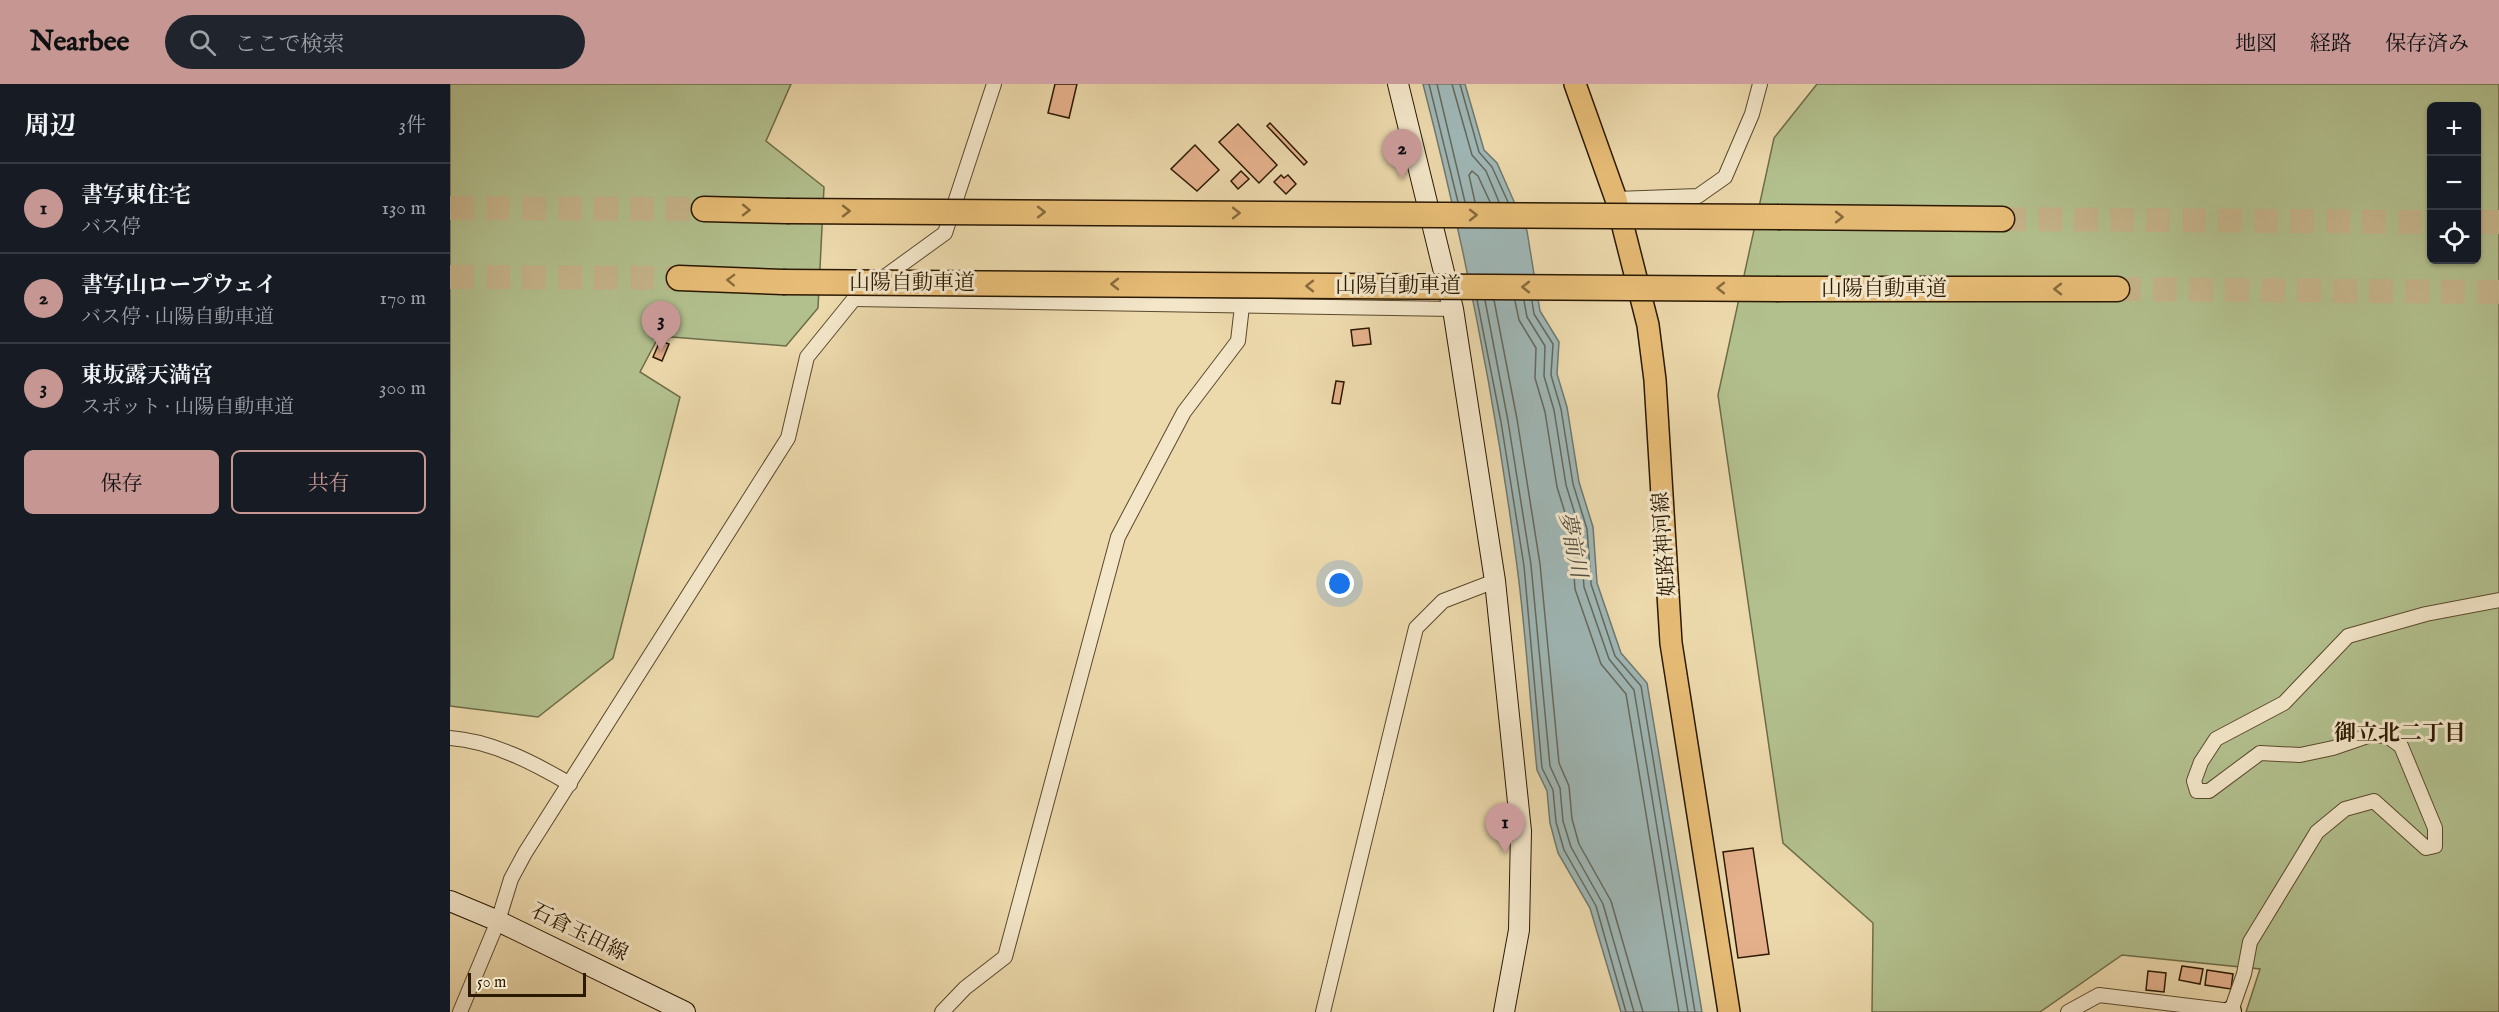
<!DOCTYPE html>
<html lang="ja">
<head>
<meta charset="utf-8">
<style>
	:root { --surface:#171b24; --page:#20242c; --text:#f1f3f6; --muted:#9ea1a6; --line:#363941; --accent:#c59692 }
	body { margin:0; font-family:"IM FELL English","Noto Serif JP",serif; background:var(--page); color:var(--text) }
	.controls { position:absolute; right:18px; top:18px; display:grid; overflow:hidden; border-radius:9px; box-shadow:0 2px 4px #0004 }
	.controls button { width:54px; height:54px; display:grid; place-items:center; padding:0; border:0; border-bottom:2px solid var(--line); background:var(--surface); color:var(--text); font:30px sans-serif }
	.scale { position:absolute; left:18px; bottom:15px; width:118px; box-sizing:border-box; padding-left:6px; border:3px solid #2b1902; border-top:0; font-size:16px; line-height:21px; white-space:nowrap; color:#2b1902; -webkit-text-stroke:4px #f3e6c9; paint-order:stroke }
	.you { position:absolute; left:890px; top:500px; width:21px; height:21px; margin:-15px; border:4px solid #fff; border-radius:50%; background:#1a73e8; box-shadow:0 0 0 9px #1a73e833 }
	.badge { display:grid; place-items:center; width:39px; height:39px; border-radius:50%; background:var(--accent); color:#111; font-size:20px; font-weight:700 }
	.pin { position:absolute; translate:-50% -50px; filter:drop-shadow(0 2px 3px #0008) }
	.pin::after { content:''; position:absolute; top:32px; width:21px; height:18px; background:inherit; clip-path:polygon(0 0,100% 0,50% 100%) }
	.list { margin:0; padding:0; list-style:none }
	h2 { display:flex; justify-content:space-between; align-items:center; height:78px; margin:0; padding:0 24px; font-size:26px }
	h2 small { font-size:20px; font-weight:400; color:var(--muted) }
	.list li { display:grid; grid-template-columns:39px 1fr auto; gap:18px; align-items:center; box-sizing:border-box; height:90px; padding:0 24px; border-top:2px solid var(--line) }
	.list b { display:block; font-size:22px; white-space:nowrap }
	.list p { margin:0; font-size:20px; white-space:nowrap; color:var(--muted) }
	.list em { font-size:20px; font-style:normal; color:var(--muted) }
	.actions { display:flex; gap:12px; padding:18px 24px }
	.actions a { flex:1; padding:14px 0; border:2px solid var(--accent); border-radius:9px; text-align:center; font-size:21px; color:var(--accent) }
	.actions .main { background:var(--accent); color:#111 }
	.icon { flex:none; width:33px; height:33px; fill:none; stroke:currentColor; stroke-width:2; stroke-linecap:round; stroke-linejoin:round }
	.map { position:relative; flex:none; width:2049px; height:928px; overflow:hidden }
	header { display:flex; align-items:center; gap:36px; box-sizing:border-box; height:84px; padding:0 30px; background:var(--accent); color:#111 }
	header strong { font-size:28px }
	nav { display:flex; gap:33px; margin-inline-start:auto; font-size:21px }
	.search { width:420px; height:54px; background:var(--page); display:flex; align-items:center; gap:15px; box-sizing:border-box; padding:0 21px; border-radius:33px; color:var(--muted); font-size:22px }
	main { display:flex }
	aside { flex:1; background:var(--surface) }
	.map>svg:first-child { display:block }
	.green { fill:#b2c08e; stroke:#6e6c48; stroke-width:1.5; fill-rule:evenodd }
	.water { fill:#9fb7b6; stroke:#71786e; stroke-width:1.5 }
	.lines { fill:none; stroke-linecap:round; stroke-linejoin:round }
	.shore { stroke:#65685c; stroke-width:1.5 }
	.building { fill:#e5b18c; stroke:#2b1902; stroke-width:1.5 }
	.highway-tunnel { stroke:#c5b38a; stroke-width:24; stroke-dasharray:24 12; stroke-linecap:butt }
	.street-casing { stroke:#5b492c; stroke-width:16 }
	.secondary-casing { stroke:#2b1902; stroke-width:22 }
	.primary-casing { stroke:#2b1902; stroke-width:24 }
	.highway-casing { stroke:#2b1902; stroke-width:27 }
	.street { stroke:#f3e6c9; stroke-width:14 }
	.secondary { stroke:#f3e6c9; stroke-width:20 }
	.primary { stroke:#e6bc76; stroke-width:21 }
	.highway { stroke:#e6bc76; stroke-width:24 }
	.highway-bridge-casing { stroke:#2b1902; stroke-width:27; stroke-linecap:butt }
	.highway-bridge { stroke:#e6bc76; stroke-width:24 }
	.oneway { stroke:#886a3c }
	.labels { text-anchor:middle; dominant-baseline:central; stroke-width:6; stroke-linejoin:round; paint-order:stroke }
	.street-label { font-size:21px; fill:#2b1902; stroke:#f3e6c9 }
	.water-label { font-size:22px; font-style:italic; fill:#545041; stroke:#f3e6c9 }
	.neighbourhood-label { font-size:22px; font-weight:bold; fill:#2b1902; stroke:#f3e6c9 }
</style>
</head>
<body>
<header>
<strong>Nearbee</strong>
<div class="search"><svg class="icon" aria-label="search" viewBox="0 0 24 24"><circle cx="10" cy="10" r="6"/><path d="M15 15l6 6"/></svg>ここで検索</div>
<nav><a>地図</a><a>経路</a><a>保存済み</a></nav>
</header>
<main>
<aside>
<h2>周辺<small>3件</small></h2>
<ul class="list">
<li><span class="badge">1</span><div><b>書写東住宅</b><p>バス停</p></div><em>130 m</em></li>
<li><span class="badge">2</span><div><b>書写山ロープウェイ</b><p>バス停 · 山陽自動車道</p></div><em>170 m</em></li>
<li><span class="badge">3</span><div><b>東坂露天満宮</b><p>スポット · 山陽自動車道</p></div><em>300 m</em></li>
</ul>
<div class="actions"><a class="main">保存</a><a>共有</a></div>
</aside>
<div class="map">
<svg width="2049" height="928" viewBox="0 0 2049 928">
	<rect width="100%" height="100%" fill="#ecd9ac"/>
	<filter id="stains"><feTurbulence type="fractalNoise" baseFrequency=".00333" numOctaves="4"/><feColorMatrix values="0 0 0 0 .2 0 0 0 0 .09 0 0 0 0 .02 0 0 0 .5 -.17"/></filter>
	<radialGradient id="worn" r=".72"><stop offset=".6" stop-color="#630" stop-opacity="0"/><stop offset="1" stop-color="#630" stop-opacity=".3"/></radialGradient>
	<!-- green -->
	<g class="green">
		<path d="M0,0H341L316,57L374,103L368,224L336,262L209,252L190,288L230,313L163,574L88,633L0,622Z"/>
		<path d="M1367,0H2049V928H1796L1810,885L1672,871L1590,928H1422L1423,839L1333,759L1268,311L1324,54ZM1982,22H2026V176H1982Z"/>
	</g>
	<!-- water -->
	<path class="water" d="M973,0H1015L1034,66L1047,79L1077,147L1090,227L1109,258L1107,290L1117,323L1129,398L1143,443L1147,499L1171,569L1197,599L1252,928H1171L1140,824L1108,769L1100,739L1097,707L1087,686C1080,618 1076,550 1067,482C1046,320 1014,158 973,0Z"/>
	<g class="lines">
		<!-- shore -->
		<g class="shore">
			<path d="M979,0L1008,118"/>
			<path d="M987,0L1015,118"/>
			<path d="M1002,0L1022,71L1036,87L1049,118"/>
			<path d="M1010,0L1029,68L1042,83L1058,118"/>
			<path d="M1025,118L1019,91L1022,87L1028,92L1040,118"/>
			<path d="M1027,216L1051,338L1074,482L1092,684L1103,706L1106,738L1114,766L1146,822L1176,928"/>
			<path d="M1035,216L1058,337L1081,481L1100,682L1110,704L1113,737L1121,763L1153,820L1184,928"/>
			<path d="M1044,216L1067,335L1090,480L1109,679L1119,702L1122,735L1129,760L1161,817L1193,928"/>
			<path d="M1065,217L1069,236L1086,264L1085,294L1095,328L1107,403L1121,448L1125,505L1151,580L1176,610L1229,928"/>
			<path d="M1074,217L1077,233L1095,262L1094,292L1104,326L1116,401L1130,446L1134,503L1159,575L1184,606L1238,928"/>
			<path d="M1082,217L1084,230L1103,260L1101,291L1111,325L1123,400L1137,445L1141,500L1165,572L1191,602L1245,928"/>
		</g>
	</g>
	<!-- building -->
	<g class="building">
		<path d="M605,0H627L619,34L598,29Z"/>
		<path d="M820,39L857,78L854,81L817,42Z"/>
		<path d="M788,40L827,81L809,99L769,58Z"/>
		<path d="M745,61L769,86L747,107L721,85Z"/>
		<path d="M791,87L799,95L788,105L781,97Z"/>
		<path d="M831,91L834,94L838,91L846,100L836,110L824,98Z"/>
		<path d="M919,244L921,260L903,262L901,246Z"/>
		<path d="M210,257L219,260L212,277L203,273Z"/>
		<path d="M886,297L894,298L890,320L882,319Z"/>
		<path d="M1303,764L1319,870L1288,874L1273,768Z"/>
		<path d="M1732,882L1753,885L1750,900L1729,896Z"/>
		<path d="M1757,886L1783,890L1781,905L1755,901Z"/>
		<path d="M1698,887L1716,889L1714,908L1696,906Z"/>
	</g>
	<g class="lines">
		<!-- highway-tunnel -->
		<g class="highway-tunnel">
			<path d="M0,124L254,125"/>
			<path d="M1552,135L1982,138"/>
			<path d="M2026,138H2049"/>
			<path d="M0,193L229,194"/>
			<path d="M1667,205L2049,208"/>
		</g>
		<defs>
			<g id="street">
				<path d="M1166,115L1248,112L1275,93L1302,30L1310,0"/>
				<path d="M404,215L1003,225"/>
				<path d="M0,654C42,657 84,679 120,700"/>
				<path d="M10,928L48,837L61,795L75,769L338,354L357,273L404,215L495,149L544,0"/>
				<path d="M492,928L515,904L555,873L668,453L734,328L788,257L792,222"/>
				<path d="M873,928L966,544L993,517L1045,497"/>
				<path d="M1618,928L1649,911L1781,927L1794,890L1800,858L1867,748L1895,725L1924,717L1976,764L1985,762V744L1951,662L1937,652L1921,651L1883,664L1850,671L1810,669L1759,707H1747L1744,697L1751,678L1766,655L1834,619L1898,552L1976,530L2049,516"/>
			</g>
			<g id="secondary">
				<path d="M948,0L1003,225L1045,497L1071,747L1069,846L1054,928"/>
				<path d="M0,817L48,837L235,928"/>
				<path d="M1781,928V927"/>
			</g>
			<path id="primary" d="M1125,0L1166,115L1198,241L1205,296L1221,559L1279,928"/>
			<g id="highway">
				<path d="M254,125L337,127"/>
				<path d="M1331,133L1552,135"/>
				<path d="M229,194L333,198"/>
				<path d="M1329,205H1667"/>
			</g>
		</defs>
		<!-- street casing -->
		<use href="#street" class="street-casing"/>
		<!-- secondary casing -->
		<use href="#secondary" class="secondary-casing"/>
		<!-- primary casing -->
		<use href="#primary" class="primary-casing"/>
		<!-- highway casing -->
		<use href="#highway" class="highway-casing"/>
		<!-- street -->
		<use href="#street" class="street"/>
		<!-- secondary -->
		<use href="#secondary" class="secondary"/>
		<!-- primary -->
		<use href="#primary" class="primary"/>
		<!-- highway -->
		<use href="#highway" class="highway"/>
		<defs>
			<g id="highway-bridge">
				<path d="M337,127L1331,133"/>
				<path d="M333,198L1329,205"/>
			</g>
		</defs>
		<!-- highway-bridge casing -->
		<use href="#highway-bridge" class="highway-bridge-casing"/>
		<!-- highway-bridge -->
		<use href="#highway-bridge" class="highway-bridge"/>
	</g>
	<!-- one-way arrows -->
	<defs><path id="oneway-chevron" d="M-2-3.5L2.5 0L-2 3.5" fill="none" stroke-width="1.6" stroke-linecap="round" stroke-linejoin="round" transform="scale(1.5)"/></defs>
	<g class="oneway">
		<use href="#oneway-chevron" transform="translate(296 126) rotate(1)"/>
		<use href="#oneway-chevron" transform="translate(396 127)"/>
		<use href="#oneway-chevron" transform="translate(591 128)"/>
		<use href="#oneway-chevron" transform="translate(786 129)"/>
		<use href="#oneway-chevron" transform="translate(1023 131)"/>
		<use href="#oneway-chevron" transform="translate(1389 133)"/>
		<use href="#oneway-chevron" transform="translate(281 196) rotate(-178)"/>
		<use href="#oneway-chevron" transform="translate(665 200) rotate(-180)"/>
		<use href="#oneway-chevron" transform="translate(860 202) rotate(-180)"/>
		<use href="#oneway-chevron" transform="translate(1076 203) rotate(-180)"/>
		<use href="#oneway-chevron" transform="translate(1271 204) rotate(-180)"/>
		<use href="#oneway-chevron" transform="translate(1608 205) rotate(-180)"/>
	</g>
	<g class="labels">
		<!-- street labels -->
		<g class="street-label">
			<text x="462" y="199">山陽自動車道</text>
			<text x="948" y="202">山陽自動車道</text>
			<text x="1434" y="205">山陽自動車道</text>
			<text transform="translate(1215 460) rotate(-94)">姫路神河線</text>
			<text transform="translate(129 849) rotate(26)">石倉玉田線</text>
		</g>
		<!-- water labels -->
		<g class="water-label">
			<text transform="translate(1122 461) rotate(79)">夢前川</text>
		</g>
		<!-- neighbourhood labels -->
		<g class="neighbourhood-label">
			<text x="1950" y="650">御立北二丁目</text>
		</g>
	</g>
	<rect width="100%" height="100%" filter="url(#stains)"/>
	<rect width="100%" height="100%" fill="url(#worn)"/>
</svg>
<div class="controls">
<button>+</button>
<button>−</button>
<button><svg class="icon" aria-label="locate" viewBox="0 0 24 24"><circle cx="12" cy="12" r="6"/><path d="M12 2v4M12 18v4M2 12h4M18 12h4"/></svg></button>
</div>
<div class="scale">50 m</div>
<div class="you"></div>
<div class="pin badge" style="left:1055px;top:769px">1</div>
<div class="pin badge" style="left:952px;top:95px">2</div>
<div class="pin badge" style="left:211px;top:267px">3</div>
</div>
</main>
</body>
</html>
